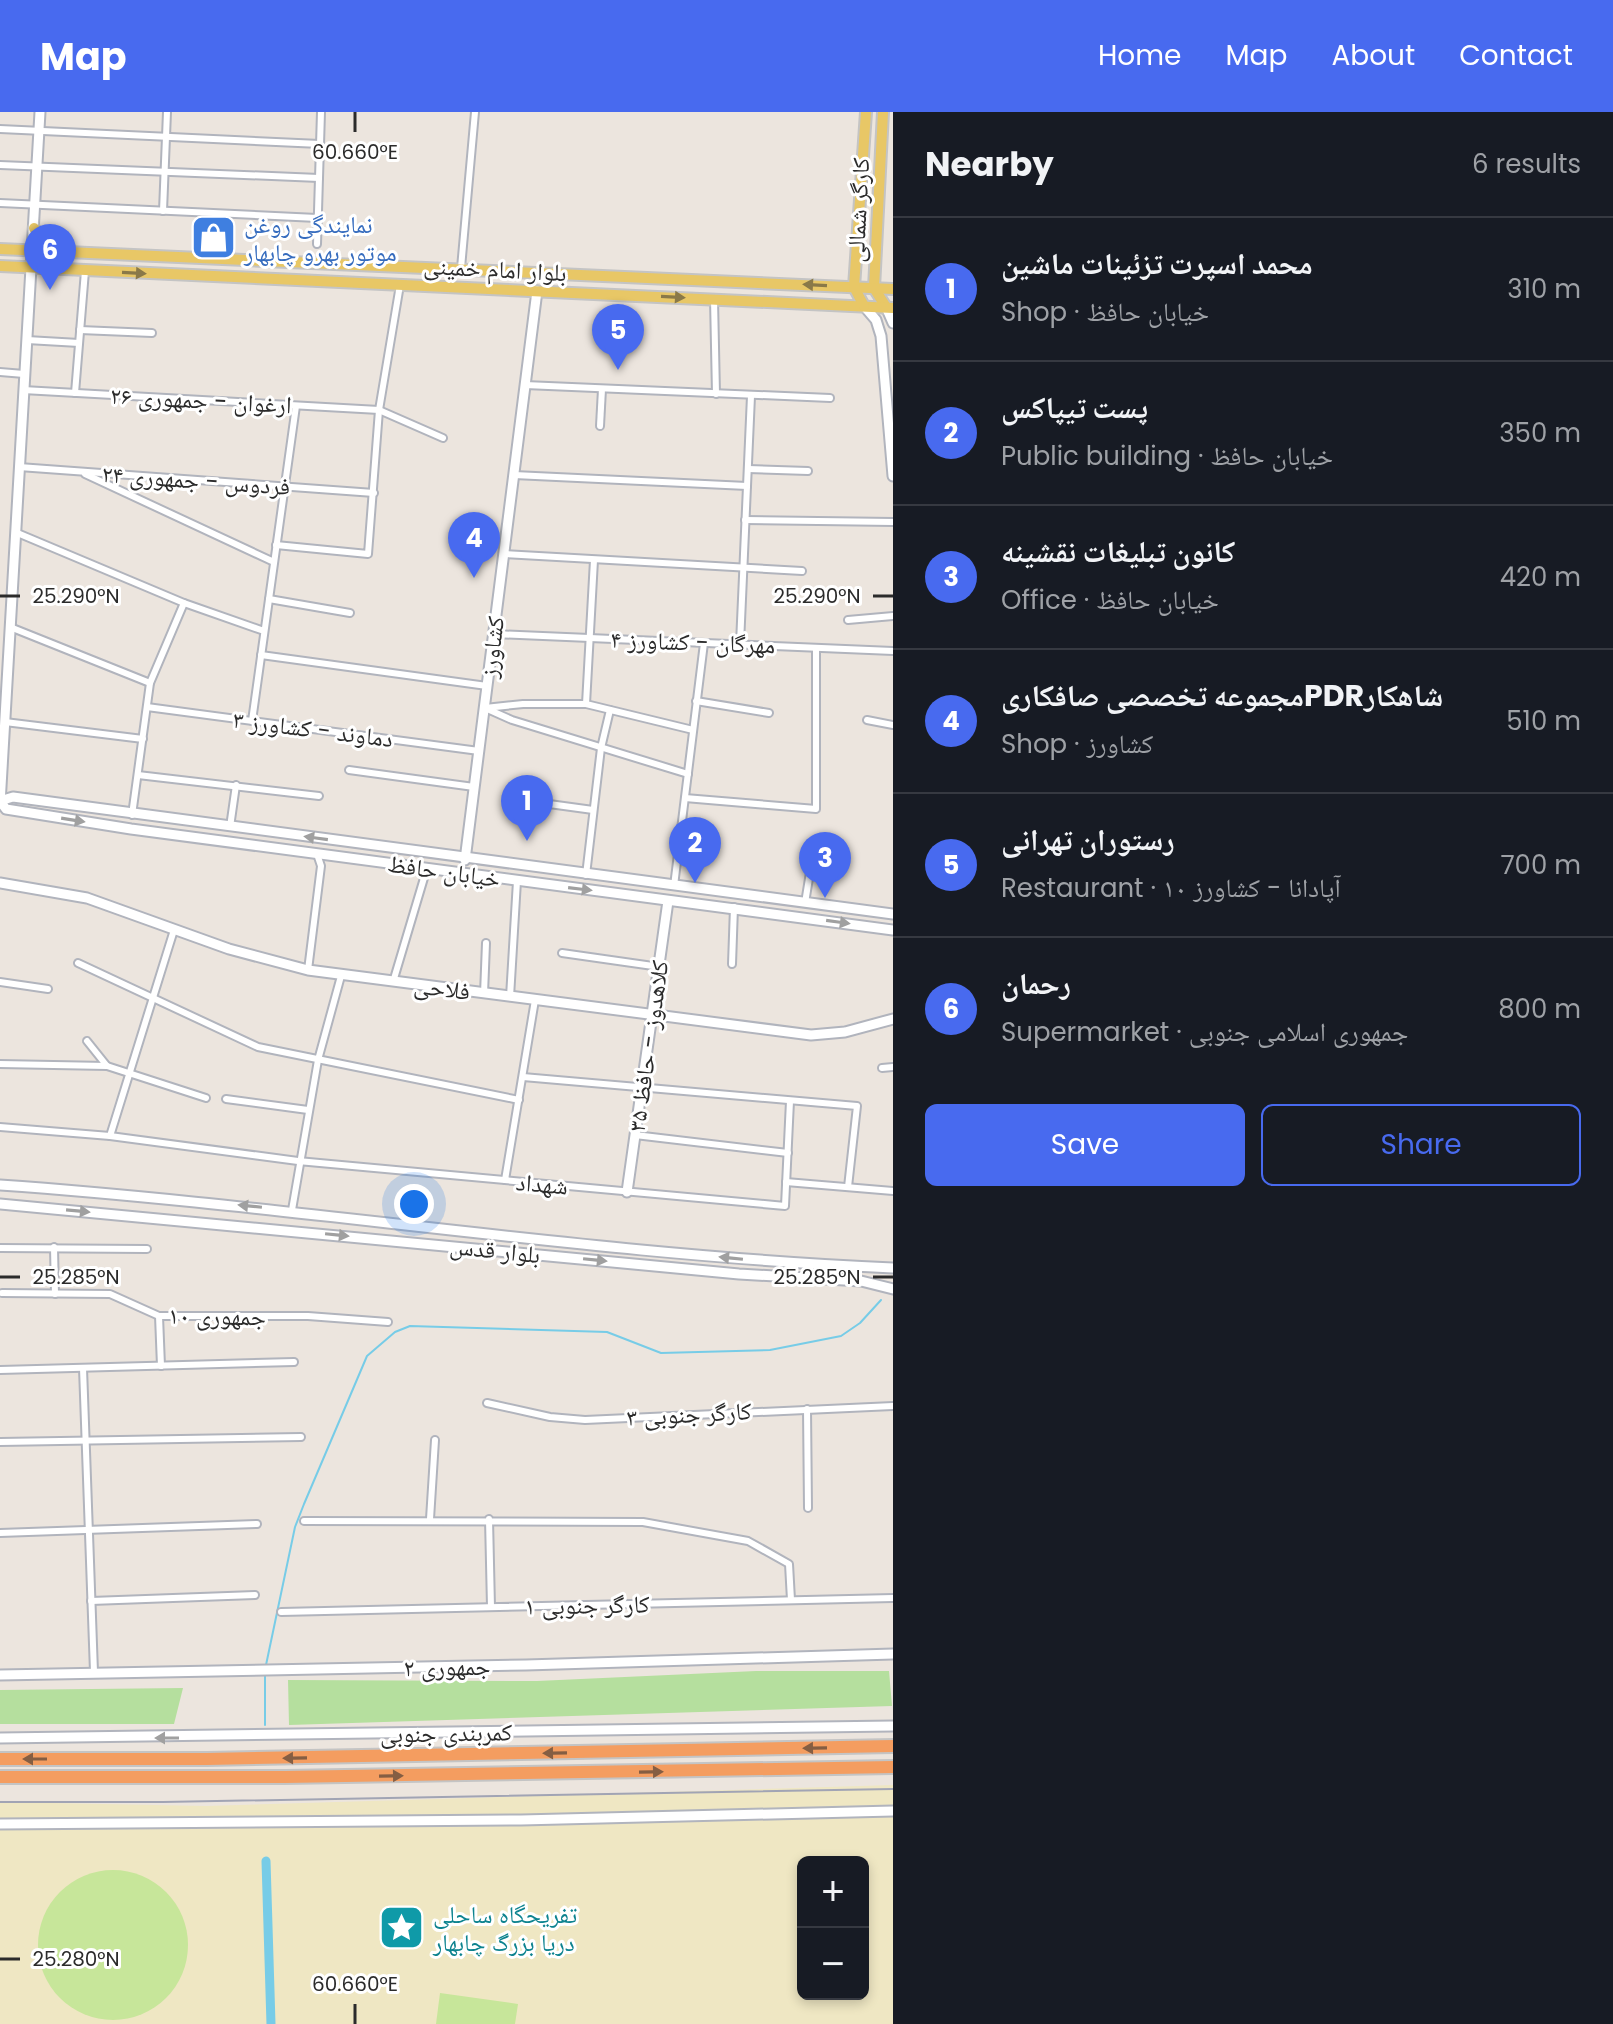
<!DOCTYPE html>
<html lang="en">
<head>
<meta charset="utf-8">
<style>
	:root { --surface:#171b24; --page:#242831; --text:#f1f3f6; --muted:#9ea1a6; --line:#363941; --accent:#486aef }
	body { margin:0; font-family:Poppins,"Noto Naskh Arabic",sans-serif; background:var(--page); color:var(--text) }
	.controls { position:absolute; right:24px; bottom:24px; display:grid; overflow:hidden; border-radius:12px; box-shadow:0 4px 12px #0003 }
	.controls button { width:72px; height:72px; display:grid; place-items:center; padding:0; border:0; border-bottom:2px solid var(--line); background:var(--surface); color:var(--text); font:40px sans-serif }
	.you { position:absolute; left:414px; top:1092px; width:28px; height:28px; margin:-20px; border:6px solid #fff; border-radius:50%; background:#1a73e8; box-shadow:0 0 0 12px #1a73e833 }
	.badge { display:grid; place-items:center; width:52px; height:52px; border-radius:50%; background:var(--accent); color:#fff; font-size:26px; font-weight:700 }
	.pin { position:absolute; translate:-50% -66px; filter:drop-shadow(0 2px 4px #0008) }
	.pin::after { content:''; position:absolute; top:42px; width:28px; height:24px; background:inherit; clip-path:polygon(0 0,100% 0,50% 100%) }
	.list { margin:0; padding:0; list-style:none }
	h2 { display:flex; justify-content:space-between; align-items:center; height:104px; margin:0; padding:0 32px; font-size:34px }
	h2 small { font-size:26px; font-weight:400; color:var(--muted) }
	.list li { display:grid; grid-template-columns:52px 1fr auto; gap:24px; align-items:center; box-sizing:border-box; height:144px; padding:0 32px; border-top:2px solid var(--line) }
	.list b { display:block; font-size:30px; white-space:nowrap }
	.list p { margin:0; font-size:26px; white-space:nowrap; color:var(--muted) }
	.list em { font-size:26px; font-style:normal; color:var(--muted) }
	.actions { display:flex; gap:16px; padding:24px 32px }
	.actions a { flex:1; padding:18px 0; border:2px solid var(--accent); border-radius:12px; text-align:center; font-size:28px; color:var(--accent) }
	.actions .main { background:var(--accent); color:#fff }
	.map { position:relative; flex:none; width:893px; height:1912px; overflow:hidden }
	header { display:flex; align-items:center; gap:48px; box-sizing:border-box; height:112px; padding:0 40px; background:var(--accent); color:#fff }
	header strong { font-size:38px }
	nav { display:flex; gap:44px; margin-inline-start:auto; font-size:28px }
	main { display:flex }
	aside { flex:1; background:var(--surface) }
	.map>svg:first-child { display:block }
	.green { fill:#b5df9e }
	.sand { fill:#efe7c3; fill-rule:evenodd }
	.pitch { fill:#c7e69a }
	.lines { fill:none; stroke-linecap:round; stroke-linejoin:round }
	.stream { stroke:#77cce7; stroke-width:2 }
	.canal { stroke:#77cce7; stroke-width:9 }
	.street-casing { stroke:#b1b4bd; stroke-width:10 }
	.secondary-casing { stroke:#b1b4bd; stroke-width:13 }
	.primary-casing { stroke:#c4c4c4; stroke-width:14 }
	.highway-casing { stroke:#c4c4c4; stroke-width:16 }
	.street { stroke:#fff; stroke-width:6 }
	.secondary { stroke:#fff; stroke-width:9 }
	.primary { stroke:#e8c766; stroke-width:10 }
	.highway { stroke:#f49d60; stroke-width:12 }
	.rail { stroke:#a1a4b4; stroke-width:2 }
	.oneway { fill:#8a7948 }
	.oneway2 { fill:#a0a0a0 }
	.oneway3 { fill:#855e43 }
	.ticks { fill:none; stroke:#2b2b2b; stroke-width:3 }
	.labels { text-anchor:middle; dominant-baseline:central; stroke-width:6; stroke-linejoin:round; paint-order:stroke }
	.street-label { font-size:24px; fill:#2b2b2b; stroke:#fff }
	.shop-label { font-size:24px; fill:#366cbe; stroke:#fff; text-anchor:start }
	.culture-label { font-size:24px; fill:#0d838f; stroke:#fff; text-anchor:start }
	.ticks-label { font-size:20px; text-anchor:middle; fill:#2b2b2b; stroke:#fff; stroke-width:6; stroke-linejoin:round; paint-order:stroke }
</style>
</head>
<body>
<header>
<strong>Map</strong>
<nav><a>Home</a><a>Map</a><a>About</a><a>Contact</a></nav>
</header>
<main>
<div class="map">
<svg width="893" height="1912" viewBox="0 0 893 1912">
	<rect width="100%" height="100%" fill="#ece5de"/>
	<!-- green -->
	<g class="green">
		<path d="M756,1559H889L892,1594L289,1613L288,1568L537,1569Z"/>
		<path d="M183,1576L174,1612H0V1578Z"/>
	</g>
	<!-- sand -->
	<path class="sand" d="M893,1673V1912H0V1690L206,1694ZM803,1750H863V1882H803Z"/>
	<!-- pitch -->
	<g class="pitch">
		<circle cx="113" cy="1833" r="75"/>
		<path d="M440,1881L518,1892L515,1912H436Z"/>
	</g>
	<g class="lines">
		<!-- stream -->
		<g class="stream">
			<path d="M266,1553L295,1415L304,1392L367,1244L395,1220L410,1214L607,1220L661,1241L770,1238L841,1224L860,1211L881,1188"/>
			<path d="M265,1613V1563"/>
		</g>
		<!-- canal -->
		<path class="canal" d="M266,1749L271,1912"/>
		<defs>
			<g id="street">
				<path d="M0,17L320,32"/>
				<path d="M0,53L319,66"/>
				<path d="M0,91L317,106"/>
				<path d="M163,99L167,0"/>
				<path d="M317,132L321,0"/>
				<path d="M461,156L475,0"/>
				<path d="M714,187L716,282"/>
				<path d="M80,218L152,221"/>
				<path d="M27,228L79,231"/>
				<path d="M0,260L24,262"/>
				<path d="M525,273L830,286"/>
				<path d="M23,278L379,298L443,326"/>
				<path d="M75,281L85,159"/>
				<path d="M600,314L602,277"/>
				<path d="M19,355L374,381"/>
				<path d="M748,357L808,359"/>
				<path d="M85,362L274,450"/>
				<path d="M514,363L747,374"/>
				<path d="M745,408L893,410"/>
				<path d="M15,420L184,491L264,519"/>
				<path d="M276,433L368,442L379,298L400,173"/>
				<path d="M504,442L802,459"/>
				<path d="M594,448L586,592L693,618"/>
				<path d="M269,487L350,501"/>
				<path d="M848,508L893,504"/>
				<path d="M10,515L150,571"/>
				<path d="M494,522L893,539"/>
				<path d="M740,532L751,284"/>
				<path d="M261,543L487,574"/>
				<path d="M696,589L769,601"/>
				<path d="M147,595L479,639"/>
				<path d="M485,596L512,608L688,662"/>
				<path d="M485,596L523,592H586"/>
				<path d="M867,608L893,613"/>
				<path d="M252,609L296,294"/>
				<path d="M5,610L143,627"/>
				<path d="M349,658L474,675"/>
				<path d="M138,663L319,684"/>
				<path d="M685,686L816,697V536"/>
				<path d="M520,688L593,698"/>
				<path d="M132,703L150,571L184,491"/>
				<path d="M230,715L236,673"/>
				<path d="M586,763L601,636L610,598"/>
				<path d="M674,774L704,531"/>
				<path d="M805,791L811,754"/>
				<path d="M562,841L660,855"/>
				<path d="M78,851L258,935L519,988"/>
				<path d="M732,852L734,795"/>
				<path d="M308,858L321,754L317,742"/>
				<path d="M0,870L48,877"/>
				<path d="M393,870L427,756"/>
				<path d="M484,882L486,831"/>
				<path d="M510,885L517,769"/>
				<path d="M87,929L107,954L206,986"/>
				<path d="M0,952L107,954"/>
				<path d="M882,956L893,955"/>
				<path d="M523,965L857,994L848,1075"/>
				<path d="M226,987L308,998"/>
				<path d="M0,1015L110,1024L298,1049L785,1094L790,989"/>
				<path d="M635,1023L788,1041"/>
				<path d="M110,1024L174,818"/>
				<path d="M505,1068L535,888"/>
				<path d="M786,1070L893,1079"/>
				<path d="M292,1098L318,948L341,864"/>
				<path d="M54,1135L55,1182"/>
				<path d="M0,1136L147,1137"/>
				<path d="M2,1181L110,1182L159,1204H308L388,1210"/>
				<path d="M159,1204L161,1254"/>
				<path d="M83,1256L94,1560"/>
				<path d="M0,1258L294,1250"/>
				<path d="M487,1291L550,1305L585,1308L893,1294"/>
				<path d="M807,1297L808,1396"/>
				<path d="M0,1330L301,1325"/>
				<path d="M430,1407L435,1328"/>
				<path d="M489,1407L491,1495"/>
				<path d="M304,1409L643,1410L748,1429L789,1452L791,1488"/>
				<path d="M0,1421L257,1412"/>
				<path d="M91,1489L255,1483"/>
				<path d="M281,1500L893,1486"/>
			</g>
			<g id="secondary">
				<path d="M864,194L876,208L881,224L893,364"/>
				<path d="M886,195L893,211"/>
				<path d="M0,689L6,697L131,717L893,818"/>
				<path d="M0,689L13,685L893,802"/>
				<path d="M0,692L40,0"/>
				<path d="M465,748L537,179"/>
				<path d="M0,771L87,786L229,837L308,858L811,923L845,920L893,907"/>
				<path d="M0,1073C298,1094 594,1143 893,1156"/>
				<path d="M627,1080L668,789"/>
				<path d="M0,1092L739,1162L861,1169L893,1177"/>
				<path d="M0,1563L526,1553L893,1542"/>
				<path d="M0,1626L893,1614"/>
				<path d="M0,1712L521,1708L893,1699"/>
			</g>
			<g id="primary">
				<path d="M883,0L874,176L886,195"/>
				<path d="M34,116L43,132L52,139"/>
				<path d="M0,137L893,177"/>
				<path d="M0,154L893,196"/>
				<path d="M864,194L854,175L866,0"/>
			</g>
			<g id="highway">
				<path d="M0,1647H207L893,1634"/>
				<path d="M0,1665H285L893,1655"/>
			</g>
		</defs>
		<!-- street casing -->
		<use href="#street" class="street-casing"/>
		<!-- secondary casing -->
		<use href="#secondary" class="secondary-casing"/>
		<!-- primary casing -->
		<use href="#primary" class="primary-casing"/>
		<!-- highway casing -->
		<use href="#highway" class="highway-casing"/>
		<!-- street -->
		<use href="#street" class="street"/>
		<!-- secondary -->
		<use href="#secondary" class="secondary"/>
		<!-- primary -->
		<use href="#primary" class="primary"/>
		<!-- highway -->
		<use href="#highway" class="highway"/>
		<!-- rail -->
		<path class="rail" d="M0,1690H163L893,1677"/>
	</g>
	<!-- one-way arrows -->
	<defs><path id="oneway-solid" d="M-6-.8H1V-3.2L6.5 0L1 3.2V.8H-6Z" transform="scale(2)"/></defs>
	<g class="oneway">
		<use href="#oneway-solid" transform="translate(134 161) rotate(3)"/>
		<use href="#oneway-solid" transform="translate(815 173) rotate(-177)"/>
		<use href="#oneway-solid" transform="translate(673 185) rotate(3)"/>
	</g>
	<g class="oneway2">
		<use href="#oneway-solid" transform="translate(73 708) rotate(9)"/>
		<use href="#oneway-solid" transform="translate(316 726) rotate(-172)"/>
		<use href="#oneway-solid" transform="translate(580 777) rotate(7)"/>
		<use href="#oneway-solid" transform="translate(838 810) rotate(8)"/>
		<use href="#oneway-solid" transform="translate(250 1094) rotate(-174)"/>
		<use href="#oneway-solid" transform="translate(78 1099) rotate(5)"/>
		<use href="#oneway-solid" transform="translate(337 1123) rotate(6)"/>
		<use href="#oneway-solid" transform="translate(731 1146) rotate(-174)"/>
		<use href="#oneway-solid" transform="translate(595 1148) rotate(6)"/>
		<use href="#oneway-solid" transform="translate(167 1626) rotate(180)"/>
	</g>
	<g class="oneway3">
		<use href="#oneway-solid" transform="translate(815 1636) rotate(179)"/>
		<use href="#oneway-solid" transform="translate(555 1641) rotate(179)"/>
		<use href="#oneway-solid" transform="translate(295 1646) rotate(179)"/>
		<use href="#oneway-solid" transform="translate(35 1647) rotate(-180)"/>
		<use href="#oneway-solid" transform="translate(651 1660) rotate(-1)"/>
		<use href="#oneway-solid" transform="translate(391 1664) rotate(-1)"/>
	</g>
	<!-- ticks -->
	<path class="ticks" d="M355,0V20M0,484H20M873,484H893M0,1165H20M873,1165H893M0,1847H20M355,1892V1912"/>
	<!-- icons -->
	<defs>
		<symbol id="shop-square" viewBox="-11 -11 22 22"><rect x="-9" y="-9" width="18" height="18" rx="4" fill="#3f7fe0" stroke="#fff"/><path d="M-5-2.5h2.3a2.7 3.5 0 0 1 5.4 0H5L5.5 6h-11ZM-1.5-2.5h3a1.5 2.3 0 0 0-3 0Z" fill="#fff"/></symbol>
		<symbol id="sight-square" viewBox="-11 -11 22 22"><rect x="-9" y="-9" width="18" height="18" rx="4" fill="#0f9aa8" stroke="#fff"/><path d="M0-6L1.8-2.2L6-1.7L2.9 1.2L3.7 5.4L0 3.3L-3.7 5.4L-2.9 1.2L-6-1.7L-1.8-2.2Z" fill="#fff"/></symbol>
	</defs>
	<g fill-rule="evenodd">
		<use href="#shop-square" x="188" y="100" width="51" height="51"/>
		<use href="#sight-square" x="376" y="1790" width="51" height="51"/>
	</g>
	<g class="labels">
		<!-- street labels -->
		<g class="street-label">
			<text transform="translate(858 98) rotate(-87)">کارگر شمالی</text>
			<text transform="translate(495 157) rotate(3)">بلوار امام خمینی</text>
			<text transform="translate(201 288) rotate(3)">ارغوان - جمهوری ۲۶</text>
			<text transform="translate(196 368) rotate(4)">فردوس - جمهوری ۲۴</text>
			<text transform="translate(693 530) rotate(2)">مهرگان - کشاورز ۴</text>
			<text transform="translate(492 535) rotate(-83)">کشاورز</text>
			<text transform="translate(313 617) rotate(7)">دماوند - کشاورز ۳</text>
			<text transform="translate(444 759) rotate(8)">خیابان حافظ</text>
			<text transform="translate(442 876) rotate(7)">فلاحی</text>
			<text transform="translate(648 934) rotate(-82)">کلاهدوز - حافظ ۳۵</text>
			<text transform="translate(542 1072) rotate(5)">شهداد</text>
			<text transform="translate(495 1138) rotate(6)">بلوار قدس</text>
			<text transform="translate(217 1204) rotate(1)">جمهوری ۱۰</text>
			<text transform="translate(689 1302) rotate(-3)">کارگر جنوبی ۳</text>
			<text transform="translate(587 1493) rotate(-1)">کارگر جنوبی ۱</text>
			<text transform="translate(447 1555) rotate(-1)">جمهوری ۲</text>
			<text transform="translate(446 1621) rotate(-1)">کمربندی جنوبی</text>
		</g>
		<!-- shop labels -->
		<g class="shop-label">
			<text x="244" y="112">نمایندگی روغن<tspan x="244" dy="28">موتور بهرو چابهار</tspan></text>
		</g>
		<!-- culture labels -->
		<g class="culture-label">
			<text x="433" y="1802">تفریحگاه ساحلی<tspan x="433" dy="28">دریا بزرگ چابهار</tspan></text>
		</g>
	</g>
	<g class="ticks-label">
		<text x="355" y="47">60.660°E</text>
		<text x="76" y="491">25.290°N</text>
		<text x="817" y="491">25.290°N</text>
		<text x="76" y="1172">25.285°N</text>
		<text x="817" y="1172">25.285°N</text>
		<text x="76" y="1854">25.280°N</text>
		<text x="355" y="1879">60.660°E</text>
	</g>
</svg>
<div class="controls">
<button>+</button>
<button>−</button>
</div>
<div class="you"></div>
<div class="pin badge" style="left:527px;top:729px">1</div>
<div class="pin badge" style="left:695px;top:771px">2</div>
<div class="pin badge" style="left:825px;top:786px">3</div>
<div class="pin badge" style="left:474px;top:466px">4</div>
<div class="pin badge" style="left:618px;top:258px">5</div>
<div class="pin badge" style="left:50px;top:178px">6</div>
</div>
<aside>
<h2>Nearby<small>6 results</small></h2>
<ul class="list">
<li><span class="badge">1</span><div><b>محمد اسپرت تزئینات ماشین</b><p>Shop · خیابان حافظ</p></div><em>310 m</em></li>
<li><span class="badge">2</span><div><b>پست تیپاکس</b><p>Public building · خیابان حافظ</p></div><em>350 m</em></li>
<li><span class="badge">3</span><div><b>کانون تبلیغات نقشینه</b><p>Office · خیابان حافظ</p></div><em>420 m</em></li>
<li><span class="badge">4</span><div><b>مجموعه تخصصی صافکاریPDRشاهکار</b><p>Shop · کشاورز</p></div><em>510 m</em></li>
<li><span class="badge">5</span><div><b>رستوران تهرانی</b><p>Restaurant · آپادانا - کشاورز ۱۰</p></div><em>700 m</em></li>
<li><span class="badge">6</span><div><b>رحمان</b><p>Supermarket · جمهوری اسلامی جنوبی</p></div><em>800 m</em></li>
</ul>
<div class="actions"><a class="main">Save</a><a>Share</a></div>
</aside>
</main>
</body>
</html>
